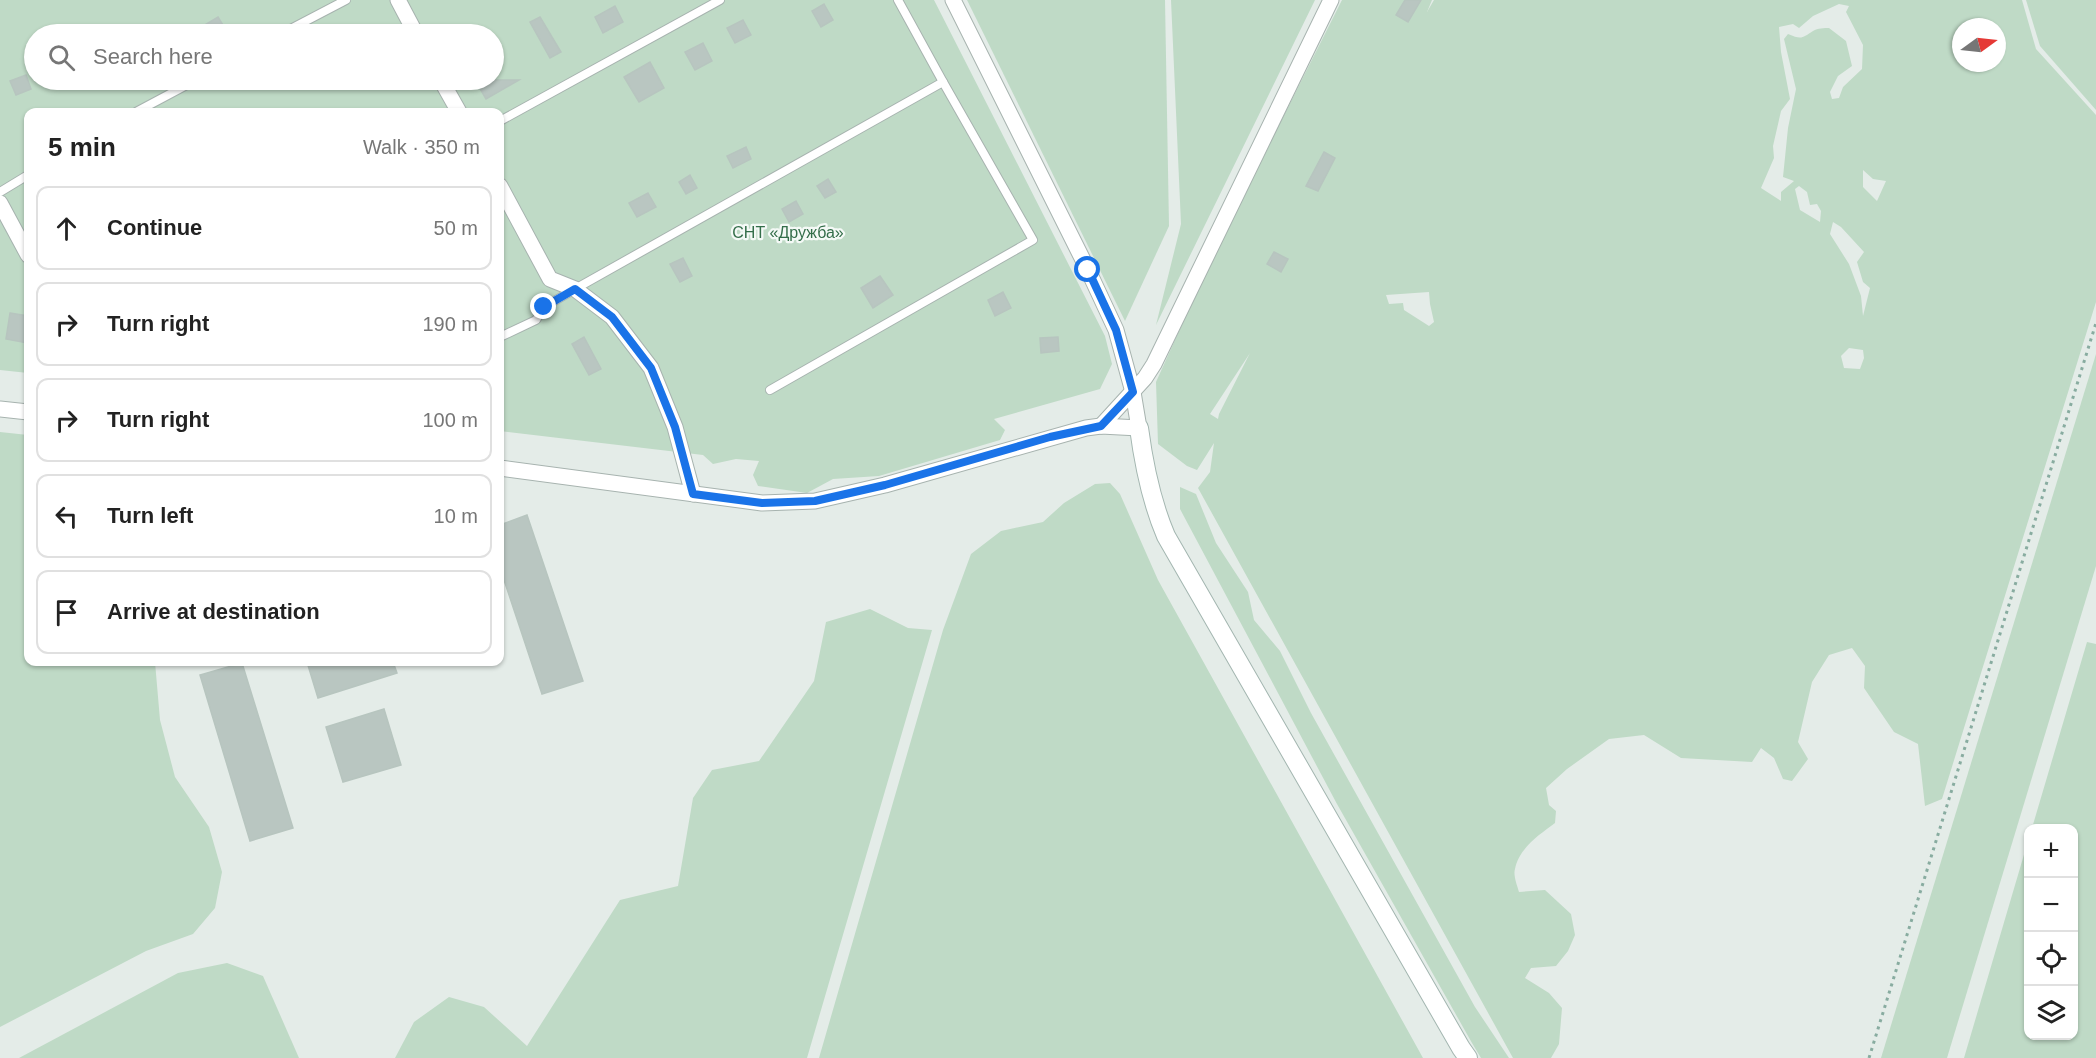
<!DOCTYPE html>
<html lang="en">
<head>
<meta charset="utf-8">
<style>
	:root { --surface:#fff; --page:#f2f2f2; --text:#222; --muted:#767676; --line:#e0e0e0 }
	body { margin:0; font-family:Arial,sans-serif; background:var(--page); color:var(--text) }
	.controls { position:absolute; right:18px; bottom:18px; display:grid; overflow:hidden; border-radius:12px; box-shadow:0 2px 4px #0004 }
	.controls button { width:54px; height:54px; display:grid; place-items:center; padding:0; border:0; border-bottom:2px solid var(--line); background:var(--surface); color:var(--text); font:30px sans-serif }
	.compass { position:absolute; left:1952px; top:18px; width:54px; height:54px; border-radius:50%; background:var(--surface); box-shadow:0 2px 4px #0004; rotate:75deg }
	.stop { position:absolute; width:18px; height:18px; margin:-14px; border:4px solid #1a73e8; border-radius:50%; background:#fff }
	.stop.end { background:#1a73e8; border-color:#fff; box-shadow:0 2px 6px #0008 }
	.list { margin:0; padding:0; list-style:none }
	h2 { display:flex; justify-content:space-between; align-items:center; height:78px; margin:0; padding:0 24px; font-size:26px }
	h2 small { font-size:20px; font-weight:400; color:var(--muted) }
	.list li { display:grid; grid-template-columns:39px 1fr auto; gap:18px; align-items:center; box-sizing:border-box; height:84px; margin:0 12px 12px; padding:0 12px; border:2px solid var(--line); border-radius:12px }
	.list b { display:block; font-size:22px; white-space:nowrap }
	.list em { font-size:20px; font-style:normal; color:var(--muted) }
	.icon { flex:none; width:33px; height:33px; fill:none; stroke:currentColor; stroke-width:2; stroke-linecap:round; stroke-linejoin:round }
	.map { position:relative; flex:none; width:2096px; height:1058px; overflow:hidden }
	.search { position:absolute; background:var(--surface); box-shadow:0 2px 4px #0004; left:24px; top:24px; width:480px; height:66px; display:flex; align-items:center; gap:15px; box-sizing:border-box; padding:0 21px; border-radius:33px; color:var(--muted); font-size:22px }
	.panel { position:absolute; background:var(--surface); box-shadow:0 2px 4px #0004; left:24px; top:108px; width:480px; height:558px; border-radius:12px }
	.map>svg:first-child { display:block }
	.green { fill:#bfdac6; fill-rule:evenodd }
	.building { fill:#b9c6c1; stroke:#b7c5bf; stroke-width:1.5 }
	.lines { fill:none; stroke-linecap:round; stroke-linejoin:round }
	.lane-casing { stroke:#a7b3af; stroke-width:10 }
	.street-casing { stroke:#a7b3af; stroke-width:17 }
	.secondary-casing { stroke:#a3b6b0; stroke-width:20 }
	.path { stroke:#88aca0; stroke-width:3; stroke-dasharray:3 4.5; stroke-linecap:butt }
	.lane { stroke:#fff; stroke-width:8 }
	.street { stroke:#fff; stroke-width:15 }
	.secondary { stroke:#fff; stroke-width:18 }
	.route { stroke:#1a73e8; stroke-width:8 }
	.labels { text-anchor:middle; dominant-baseline:central; stroke-width:4.5; stroke-linejoin:round; paint-order:stroke }
	.park-label { font-size:16px; fill:#346e4a; stroke:#f4f9f6 }
</style>
</head>
<body>
<div class="map">
<svg width="2096" height="1058" viewBox="0 0 2096 1058">
	<rect width="100%" height="100%" fill="#e4ece8"/>
	<!-- green -->
	<g class="green">
		<path d="M0,0H934L1105,336L1112,364L1100,389L994,419L1005,430L1000,440L879,476L833,479L807,493L758,486L753,475L759,461L736,459L713,464L703,455L500,431V112H28V373L0,370ZM34,34H494V80H34Z"/>
		<path d="M967,0H1165L1169,226L1125,321Z"/>
		<path d="M1171,0H1315L1156,325L1181,224Z"/>
		<path d="M1342,0H1432L1427,12L1434,0H2022L2036,49L2096,115V302L1942,799L1925,806L1918,744L1894,732L1864,688L1865,666L1852,648L1829,655L1812,682L1798,742L1808,759L1792,781L1783,779L1774,758L1761,748L1752,762L1681,758L1644,735L1609,739L1567,769L1546,788L1549,805L1556,811L1555,823C1539,835 1519,848 1515,869C1513,875 1517,885 1519,892L1545,890L1571,914L1575,935L1568,951L1556,966L1531,968L1525,978L1549,993L1562,1008L1559,1044L1551,1058H1513L1198,488L1210,472L1214,443L1197,470L1187,466L1158,444L1156,382L1212,258ZM1839,4L1849,6L1846,12L1863,45L1862,69L1843,87L1839,98L1832,99L1830,92L1838,76L1852,66L1846,41L1829,28C1824,28 1818,28 1813,31C1802,38 1802,40 1788,34L1784,39L1796,89L1788,128L1783,177L1794,181L1781,192V201L1761,188L1774,158L1773,146L1781,111L1790,99L1781,52L1779,27L1793,24L1799,28L1813,16ZM1961,27H1997V63H1961ZM1863,170L1873,179L1886,181L1877,201L1863,187ZM1799,186L1807,192L1810,205L1817,204L1821,211L1820,222L1800,210L1795,189ZM1833,222L1841,227L1864,252L1857,262L1863,282L1870,288L1863,316L1861,296L1849,264L1830,234ZM1429,292L1430,304L1434,322L1429,326L1404,310L1403,303L1389,304L1386,295ZM1849,348L1863,350L1864,358L1860,369L1844,368L1841,356ZM1250,353L1219,414L1218,419L1210,414Z"/>
		<path d="M2026,0H2096V110L2040,46Z"/>
		<path d="M2096,354V566L1947,1058H1881Z"/>
		<path d="M0,432L28,435V662H155L160,720L175,777L209,827L222,872L215,908L193,934L146,951L0,1027Z"/>
		<path d="M1110,483L1120,494L1158,580L1423,1058H819L943,630L971,554L1001,531L1043,522L1064,503L1095,484Z"/>
		<path d="M1180,487L1196,494L1216,543L1248,592L1254,620L1280,651L1311,713L1475,1007L1509,1058H1481L1472,1043L1337,804L1180,509Z"/>
		<path d="M870,609L908,628L932,630L807,1058H395L414,1022L449,997L484,1007L527,1046L620,900L678,886L693,798L712,770L759,761L814,681L826,622Z"/>
		<path d="M2087,642L2096,644V1058H1964L2028,841V1036H2074V828H2032Z"/>
		<path d="M227,963L263,976L299,1058H19L178,973Z"/>
	</g>
	<!-- building -->
	<g class="building">
		<path d="M1405,0H1421L1408,22L1396,15Z"/>
		<path d="M824,4L833,20L821,27L812,11Z"/>
		<path d="M615,6L623,22L603,33L595,17Z"/>
		<path d="M218,17L226,30L219,34H208L203,26Z"/>
		<path d="M540,17L561,52L550,58L530,22Z"/>
		<path d="M743,20L751,35L735,43L727,28Z"/>
		<path d="M703,43L712,61L695,70L685,52Z"/>
		<path d="M650,62L664,88L639,102L624,77Z"/>
		<path d="M26,75L31,89L16,95L10,81Z"/>
		<path d="M475,80H519L486,99Z"/>
		<path d="M746,147L751,159L733,168L727,156Z"/>
		<path d="M1324,152L1335,158L1318,191L1306,186Z"/>
		<path d="M690,175L697,188L686,194L679,182Z"/>
		<path d="M828,179L836,192L825,198L817,186Z"/>
		<path d="M648,193L656,207L637,217L629,203Z"/>
		<path d="M796,201L803,214L789,222L782,209Z"/>
		<path d="M1274,252L1288,259L1281,272L1267,264Z"/>
		<path d="M683,258L692,276L680,282L670,264Z"/>
		<path d="M880,276L893,295L873,308L861,288Z"/>
		<path d="M1003,292L1011,308L995,316L988,300Z"/>
		<path d="M10,313L28,316V343L6,339Z"/>
		<path d="M584,337L601,369L589,375L572,344Z"/>
		<path d="M1058,337L1059,351L1041,353L1040,338Z"/>
		<path d="M527,515L583,681L542,694L500,568V525Z"/>
		<path d="M307,662H393L397,673L318,698Z"/>
		<path d="M242,663L293,828L250,841L200,675Z"/>
		<path d="M384,709L401,765L343,782L326,727Z"/>
	</g>
	<g class="lines">
		<defs>
			<g id="lane">
				<path d="M281,34L346,0"/>
				<path d="M136,112L196,80"/>
				<path d="M500,121L720,0"/>
				<path d="M0,192L28,175"/>
				<path d="M500,337L536,320L544,307L575,289L943,82"/>
				<path d="M770,390L1033,240L943,82L898,0"/>
			</g>
			<g id="street">
				<path d="M398,0L416,34"/>
				<path d="M441,80L459,112"/>
				<path d="M500,186L550,279L575,289L612,317L651,368L675,427L693,494"/>
				<path d="M0,203L28,255"/>
				<path d="M0,409L28,412"/>
				<path d="M1101,426L1145,378L1154,364L1331,0"/>
				<path d="M500,468L762,503L815,501L885,485L1086,428L1101,426L1139,428L1133,392L1116,330L1088,270L953,0"/>
			</g>
			<path id="secondary" d="M1139,428C1144,466 1151,501 1166,536L1461,1048L1468,1058"/>
		</defs>
		<!-- lane casing -->
		<use href="#lane" class="lane-casing"/>
		<!-- street casing -->
		<use href="#street" class="street-casing"/>
		<!-- secondary casing -->
		<use href="#secondary" class="secondary-casing"/>
		<!-- path -->
		<path class="path" d="M1869,1058L2096,323"/>
		<!-- lane -->
		<use href="#lane" class="lane"/>
		<!-- street -->
		<use href="#street" class="street"/>
		<!-- secondary -->
		<use href="#secondary" class="secondary"/>
	</g>
	<g class="lines">
		<!-- route -->
		<path class="route" d="M544,307L575,289L612,317L651,368L675,427L693,494L762,503L815,501L885,485L1050,437L1101,426L1133,392L1116,330L1088,270"/>
	</g>
	<g class="labels">
		<!-- park labels -->
		<g class="park-label">
			<text x="788" y="232">СНТ «Дружба»</text>
		</g>
	</g>
</svg>
<div class="controls">
<button>+</button>
<button>−</button>
<button><svg class="icon" aria-label="locate" viewBox="0 0 24 24"><circle cx="12" cy="12" r="6"/><path d="M12 2v4M12 18v4M2 12h4M18 12h4"/></svg></button>
<button><svg class="icon" aria-label="layers" viewBox="0 0 24 24"><path d="M12 4l9 5-9 5-9-5zM3 14l9 5 9-5"/></svg></button>
</div>
<svg class="compass" viewBox="-18 -18 36 36"><path d="M0-13l5 13h-10z" fill="#e53935"/><path d="M0 13l5-13h-10z" fill="#767676"/></svg>
<div class="stop" style="left:1088px;top:270px"></div>
<div class="stop end" style="left:544px;top:307px"></div>
<div class="search"><svg class="icon" aria-label="search" viewBox="0 0 24 24"><circle cx="10" cy="10" r="6"/><path d="M15 15l6 6"/></svg>Search here</div>
<section class="panel">
<h2>5 min<small>Walk · 350 m</small></h2>
<ul class="list">
<li><svg class="icon" aria-label="ahead" viewBox="0 0 24 24"><path d="M12 20V5M6 11l6-6 6 6"/></svg><div><b>Continue</b></div><em>50 m</em></li>
<li><svg class="icon" aria-label="right" viewBox="0 0 24 24"><path d="M7 20v-9h11M14 6l5 5-5 5"/></svg><div><b>Turn right</b></div><em>190 m</em></li>
<li><svg class="icon" aria-label="right" viewBox="0 0 24 24"><path d="M7 20v-9h11M14 6l5 5-5 5"/></svg><div><b>Turn right</b></div><em>100 m</em></li>
<li><svg class="icon" aria-label="left" viewBox="0 0 24 24"><path d="M17 20v-9H6M10 6l-5 5 5 5"/></svg><div><b>Turn left</b></div><em>10 m</em></li>
<li><svg class="icon" aria-label="arrive" viewBox="0 0 24 24"><path d="M6 21V4h12l-3 4 3 4H6"/></svg><div><b>Arrive at destination</b></div></li>
</ul>
</section>
</div>
</body>
</html>
